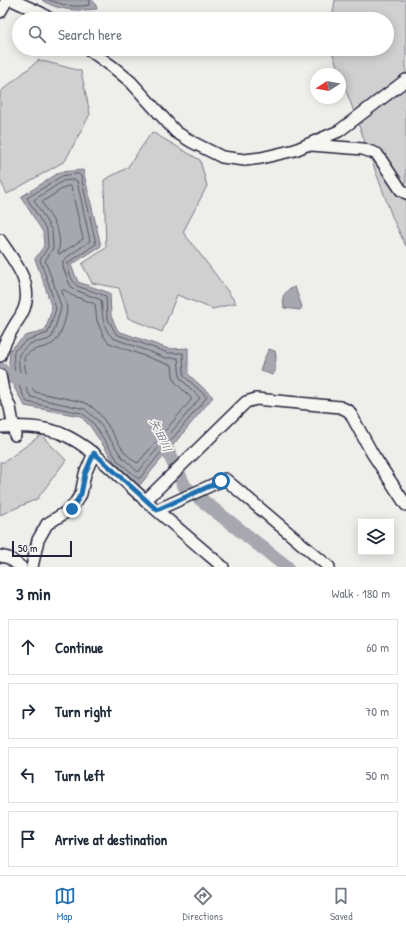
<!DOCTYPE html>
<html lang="en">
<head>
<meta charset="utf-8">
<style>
	:root { --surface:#fff; --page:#f2f2f3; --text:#1f2937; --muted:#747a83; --line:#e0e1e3; --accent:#1f6fb2 }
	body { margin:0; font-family:"Patrick Hand","Klee One",sans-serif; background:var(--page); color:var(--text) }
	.controls { position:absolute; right:12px; bottom:12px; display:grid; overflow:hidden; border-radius:0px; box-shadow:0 2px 10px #0003 }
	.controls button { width:36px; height:36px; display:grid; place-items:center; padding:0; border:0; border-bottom:1px solid var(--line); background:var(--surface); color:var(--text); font:20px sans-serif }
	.compass { position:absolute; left:310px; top:68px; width:36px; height:36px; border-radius:50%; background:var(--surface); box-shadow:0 2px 10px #0003; rotate:259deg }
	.scale { position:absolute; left:12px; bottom:10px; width:60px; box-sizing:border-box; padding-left:4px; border:2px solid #22223b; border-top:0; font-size:11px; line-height:14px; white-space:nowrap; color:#22223b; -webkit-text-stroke:3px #f6f6f2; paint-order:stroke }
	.stop { position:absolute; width:12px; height:12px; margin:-9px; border:3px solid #1f6fb2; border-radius:50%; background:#fff }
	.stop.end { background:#1f6fb2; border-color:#fff; box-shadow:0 1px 4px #0008 }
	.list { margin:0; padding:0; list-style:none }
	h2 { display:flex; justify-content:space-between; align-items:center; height:52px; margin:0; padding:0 16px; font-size:17px }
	h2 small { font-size:13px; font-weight:400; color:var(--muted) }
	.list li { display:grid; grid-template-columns:26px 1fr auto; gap:12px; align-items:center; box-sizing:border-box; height:56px; margin:0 8px 8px; padding:0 8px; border:1px solid var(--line); border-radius:0px }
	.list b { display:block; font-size:15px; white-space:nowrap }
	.list em { font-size:13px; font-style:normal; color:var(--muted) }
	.icon { flex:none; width:22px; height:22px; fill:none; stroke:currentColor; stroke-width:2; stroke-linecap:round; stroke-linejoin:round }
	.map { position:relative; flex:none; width:406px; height:567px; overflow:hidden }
	.search { position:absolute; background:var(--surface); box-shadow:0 2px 10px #0003; left:12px; right:12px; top:12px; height:44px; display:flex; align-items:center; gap:10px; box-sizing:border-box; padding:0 14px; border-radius:22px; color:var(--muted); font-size:15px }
	.sheet { height:308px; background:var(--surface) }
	nav { display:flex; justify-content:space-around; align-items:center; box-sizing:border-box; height:56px; border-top:1px solid var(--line); background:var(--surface); font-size:11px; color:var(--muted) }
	nav a { display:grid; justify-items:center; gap:2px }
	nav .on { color:var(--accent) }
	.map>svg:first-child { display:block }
	.green { fill:#d0d0d1; stroke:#797986 }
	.water { fill:#a7a7af; stroke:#727281 }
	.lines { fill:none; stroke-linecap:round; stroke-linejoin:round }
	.shore { stroke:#575769; stroke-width:1 }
	.river { stroke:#a7a7af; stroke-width:14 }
	.minor-casing { stroke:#22223b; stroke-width:14 }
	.minor { stroke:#f6f6f2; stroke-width:11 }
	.route { stroke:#1f6fb2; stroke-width:5 }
	.labels { text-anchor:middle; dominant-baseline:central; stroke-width:3.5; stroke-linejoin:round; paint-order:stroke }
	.water-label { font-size:12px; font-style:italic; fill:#575769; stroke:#f6f6f2 }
</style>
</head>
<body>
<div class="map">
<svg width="406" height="567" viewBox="0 0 406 567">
	<rect width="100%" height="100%" fill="#eeeeeb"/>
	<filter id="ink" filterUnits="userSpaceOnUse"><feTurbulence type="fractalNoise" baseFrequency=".025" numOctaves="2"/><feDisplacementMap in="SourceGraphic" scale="8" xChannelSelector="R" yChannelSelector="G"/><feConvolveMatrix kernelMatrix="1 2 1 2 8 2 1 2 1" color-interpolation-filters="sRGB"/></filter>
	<g filter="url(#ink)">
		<!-- green -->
		<g class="green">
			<path d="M335,0H406V246L393,219L331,49H387V19H332Z"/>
			<path d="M39,60L81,71L90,114L65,161L7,194L0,180V92Z"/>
			<path d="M152,132L200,160L207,186L183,232L216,275L236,303L213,309L177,295L162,332L128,318L119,288L92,283L82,264L106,248L104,180L127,168Z"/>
			<path d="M41,435L66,460L37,499L0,515V462H4Z"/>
		</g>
		<!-- water -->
		<g class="water">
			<path d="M42,0H92L95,3L97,9C78,11 58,11 42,0Z"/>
			<path d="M83,170L101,246L71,265L78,282L110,293L111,316L118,331L169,349L188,348V374L213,397L139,486L115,463L90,426L80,416L25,406L15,389L9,363L10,350L25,336L45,331L52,309L45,286L35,259L44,246L43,232L21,197L60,172Z"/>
			<path d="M295,287L302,307L300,310L284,308L283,296L289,289Z"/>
			<path d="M269,349L275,351L276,356L275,372L272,375L260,370L265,357Z"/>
		</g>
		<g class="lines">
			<!-- shore -->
			<g class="shore">
				<path d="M49,0C62,5 76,8 89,5L90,0"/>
				<path d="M79,174L81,176L96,244L68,263C67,270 72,281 77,286L106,296L107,317L116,334L168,353H183L184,376L207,397L139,479L118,461L94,424L82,413L27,402C18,387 12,369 14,351L27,340L48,333L56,309L49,285L40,260L48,247L47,231L27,198L62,176Z"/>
				<path d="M75,180L77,181L90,241L66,258L63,262V267L70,285L73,289L101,300C103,313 101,327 113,338L166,358H178L180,378L200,398L138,472L122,457L98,421L85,409L31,397C23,385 17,369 19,354L29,344L47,340L52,337L60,312L61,307L54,284L45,261L53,248L52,231L34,200L63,181Z"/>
				<path d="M71,186L83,239L60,254L58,253C64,230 51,220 42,202L65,187Z"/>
				<path d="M63,290H65L71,295L95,304L97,321L104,337L109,343L164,363L172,365L173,376L175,382L191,398V400L138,463C117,455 109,411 83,402L35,392C28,383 24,368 24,357C35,346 41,350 52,344C60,340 66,319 67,310C67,304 64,298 62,292Z"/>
			</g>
			<!-- river -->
			<g class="river">
				<path d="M0,369L10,377L30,381"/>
				<path d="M160,435L185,487L287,567"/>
			</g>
			<defs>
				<g id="minor">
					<path d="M12,0L41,13L50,19"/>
					<path d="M0,12L7,0"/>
					<path d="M88,49L113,67L131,82L176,132L192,142L222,157L245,160L261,158L295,150L339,131L406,80"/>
					<path d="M311,145L363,149L377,154L401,190L406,193"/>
					<path d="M0,240C13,260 34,283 24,309C22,314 19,319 16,323C10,333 3,344 0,356"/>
					<path d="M0,375L3,391L10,407L15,435"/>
					<path d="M0,427C21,426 40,426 60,433C92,446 119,477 144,499C170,522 196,544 223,567"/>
					<path d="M145,501L246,402L256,399L340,407L349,411L372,453L406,505"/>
					<path d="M157,510L225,479L329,567"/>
					<path d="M0,556L9,558L21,567"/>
					<path d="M32,567L38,540L47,524L71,509L81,494L85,474L94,453"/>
				</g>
			</defs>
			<!-- minor casing -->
			<use href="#minor" class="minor-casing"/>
			<!-- minor -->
			<use href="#minor" class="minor"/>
		</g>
	</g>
	<g class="lines" filter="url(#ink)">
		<!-- route -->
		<path class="route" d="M72,509L81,494L85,474L94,453L157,510L221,481"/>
	</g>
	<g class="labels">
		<!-- water labels -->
		<g class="water-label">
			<text transform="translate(161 435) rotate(65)">矢田川</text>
		</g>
	</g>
</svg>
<div class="controls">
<button><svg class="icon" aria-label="layers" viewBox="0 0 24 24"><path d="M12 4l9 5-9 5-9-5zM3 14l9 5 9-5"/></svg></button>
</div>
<svg class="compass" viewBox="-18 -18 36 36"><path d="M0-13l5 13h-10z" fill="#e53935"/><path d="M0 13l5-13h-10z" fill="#747a83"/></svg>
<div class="scale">50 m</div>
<div class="stop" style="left:221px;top:481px"></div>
<div class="stop end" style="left:72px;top:509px"></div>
<div class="search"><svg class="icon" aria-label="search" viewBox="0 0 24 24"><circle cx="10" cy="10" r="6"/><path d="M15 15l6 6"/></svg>Search here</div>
</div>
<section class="sheet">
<h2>3 min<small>Walk · 180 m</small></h2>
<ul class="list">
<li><svg class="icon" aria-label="ahead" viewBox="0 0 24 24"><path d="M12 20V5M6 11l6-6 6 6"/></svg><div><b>Continue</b></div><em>60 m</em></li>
<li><svg class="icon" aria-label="right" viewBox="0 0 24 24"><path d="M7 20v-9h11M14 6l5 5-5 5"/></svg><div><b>Turn right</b></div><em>70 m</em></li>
<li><svg class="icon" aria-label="left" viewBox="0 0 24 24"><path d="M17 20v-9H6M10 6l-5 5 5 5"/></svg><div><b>Turn left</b></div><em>50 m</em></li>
<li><svg class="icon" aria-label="arrive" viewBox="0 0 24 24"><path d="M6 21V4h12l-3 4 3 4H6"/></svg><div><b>Arrive at destination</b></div></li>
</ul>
</section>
<nav>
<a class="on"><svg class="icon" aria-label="map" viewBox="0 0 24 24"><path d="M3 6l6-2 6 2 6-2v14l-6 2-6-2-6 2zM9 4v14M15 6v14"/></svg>Map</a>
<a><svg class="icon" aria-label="directions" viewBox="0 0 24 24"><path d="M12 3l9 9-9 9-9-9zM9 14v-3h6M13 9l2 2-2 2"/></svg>Directions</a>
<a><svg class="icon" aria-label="saved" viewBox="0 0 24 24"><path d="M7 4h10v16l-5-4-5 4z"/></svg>Saved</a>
</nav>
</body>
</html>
